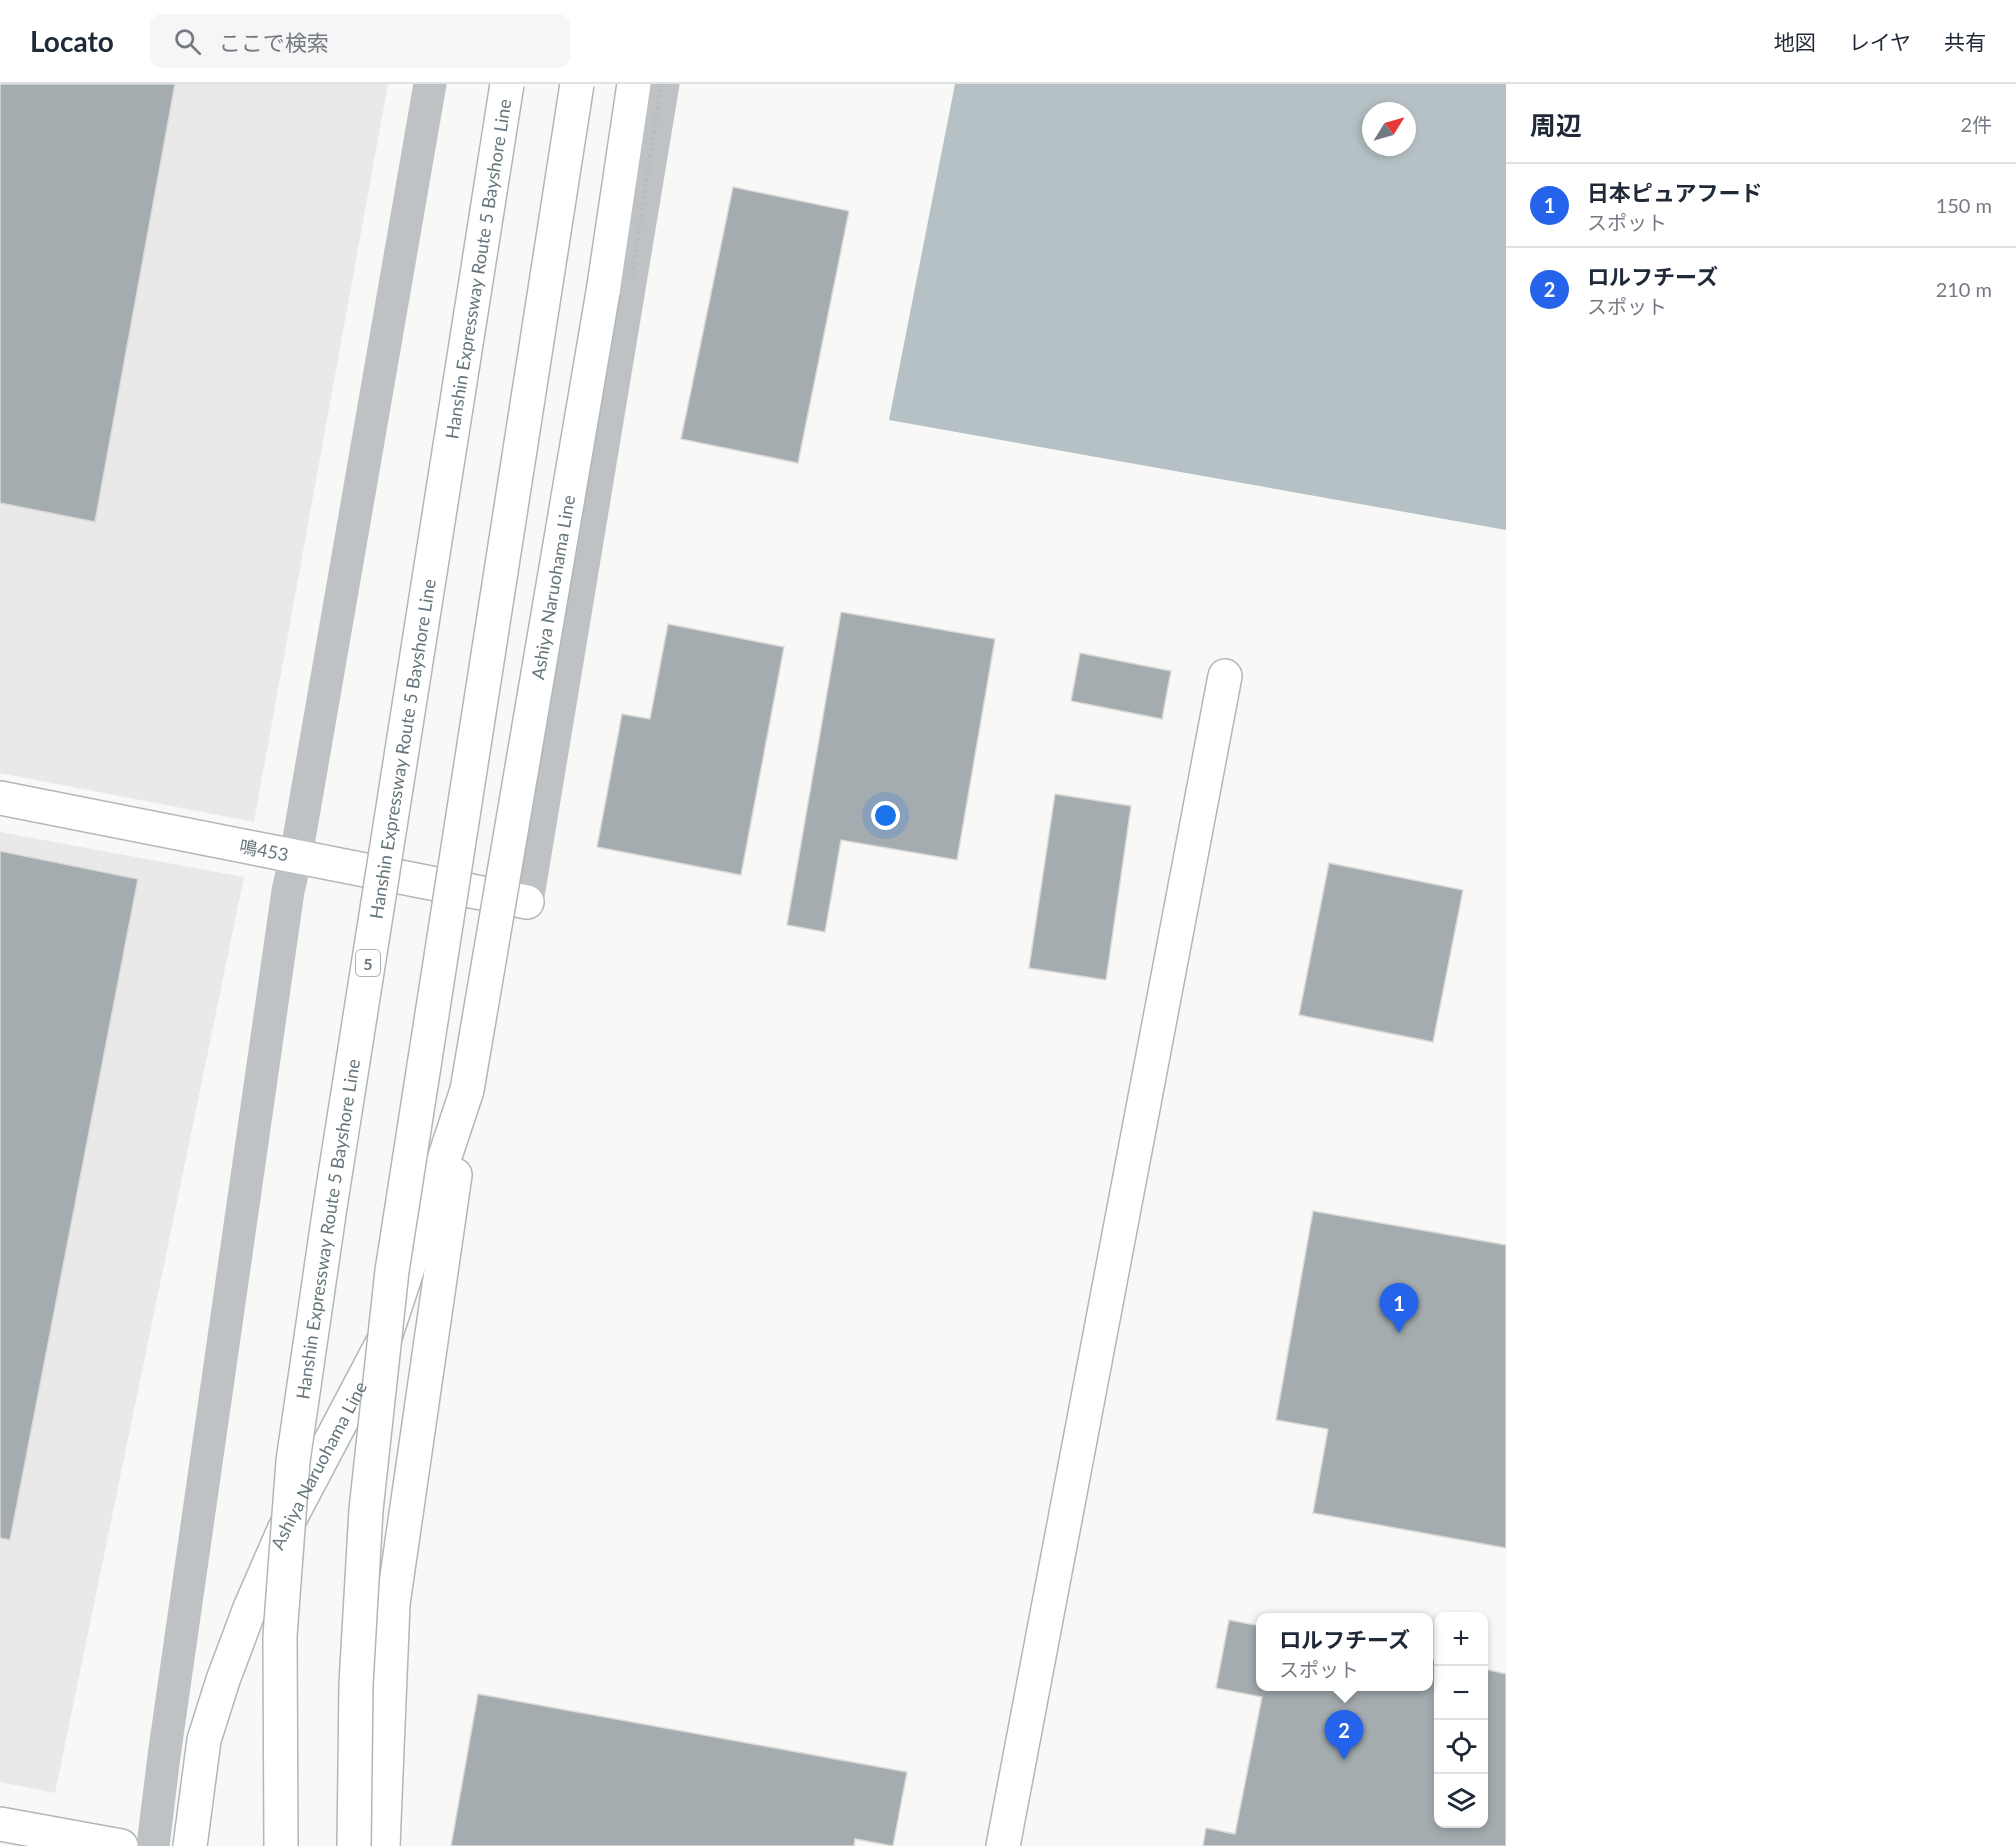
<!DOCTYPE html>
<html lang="ja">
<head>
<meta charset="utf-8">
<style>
	:root { --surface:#fff; --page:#f6f6f7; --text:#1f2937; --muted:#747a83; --line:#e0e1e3; --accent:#2563eb }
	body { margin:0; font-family:Lato,"Noto Sans JP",sans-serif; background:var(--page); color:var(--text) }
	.controls { position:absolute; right:18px; bottom:18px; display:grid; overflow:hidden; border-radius:12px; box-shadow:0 3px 9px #0003 }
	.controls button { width:54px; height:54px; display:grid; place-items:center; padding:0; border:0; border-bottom:2px solid var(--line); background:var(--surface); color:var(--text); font:30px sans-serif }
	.compass { position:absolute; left:1362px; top:18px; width:54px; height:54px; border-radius:50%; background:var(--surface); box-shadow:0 3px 9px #0003; rotate:53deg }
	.you { position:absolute; left:886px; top:732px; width:21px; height:21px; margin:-15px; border:4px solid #fff; border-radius:50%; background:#1a73e8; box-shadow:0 0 0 9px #1a73e833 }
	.badge { display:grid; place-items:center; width:39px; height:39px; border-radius:50%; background:var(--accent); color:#fff; font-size:20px; font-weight:700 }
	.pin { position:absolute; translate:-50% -50px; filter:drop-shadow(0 2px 3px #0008) }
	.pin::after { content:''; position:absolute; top:32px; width:21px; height:18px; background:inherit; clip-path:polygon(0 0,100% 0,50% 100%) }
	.popup { position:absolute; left:1256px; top:1529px; width:177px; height:78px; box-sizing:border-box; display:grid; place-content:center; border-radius:12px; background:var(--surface); filter:drop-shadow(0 2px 4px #0005); font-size:20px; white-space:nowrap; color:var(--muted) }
	.popup b { font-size:22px; color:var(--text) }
	.popup::after { content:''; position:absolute; left:50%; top:100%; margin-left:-12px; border:12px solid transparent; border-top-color:var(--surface) }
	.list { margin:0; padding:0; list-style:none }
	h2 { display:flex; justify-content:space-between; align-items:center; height:78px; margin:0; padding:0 24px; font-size:26px }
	h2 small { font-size:20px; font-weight:400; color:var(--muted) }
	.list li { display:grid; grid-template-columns:39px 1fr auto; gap:18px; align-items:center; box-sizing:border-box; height:84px; padding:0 24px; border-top:2px solid var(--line) }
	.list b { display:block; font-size:22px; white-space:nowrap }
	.list p { margin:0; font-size:20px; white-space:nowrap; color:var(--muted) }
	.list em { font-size:20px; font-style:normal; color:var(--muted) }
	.icon { flex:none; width:33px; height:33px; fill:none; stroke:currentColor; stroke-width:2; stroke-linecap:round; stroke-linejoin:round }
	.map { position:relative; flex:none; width:1506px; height:1762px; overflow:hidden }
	header { display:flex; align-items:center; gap:36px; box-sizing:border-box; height:84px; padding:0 30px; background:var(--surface); border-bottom:2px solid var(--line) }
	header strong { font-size:28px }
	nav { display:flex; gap:33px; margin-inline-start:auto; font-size:21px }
	.search { width:420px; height:54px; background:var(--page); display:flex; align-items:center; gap:15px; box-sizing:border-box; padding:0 21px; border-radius:12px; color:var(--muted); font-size:22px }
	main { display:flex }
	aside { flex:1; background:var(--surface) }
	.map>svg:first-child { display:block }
	.built { fill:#e9e9e9 }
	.water { fill:#b5c1c4; fill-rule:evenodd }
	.building { fill:#a4acb0; stroke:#dad9d8; stroke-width:1.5 }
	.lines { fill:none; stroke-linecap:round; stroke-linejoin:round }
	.secondary-casing { stroke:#b0b7ba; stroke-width:36 }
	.street { stroke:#bec2c5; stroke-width:33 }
	.secondary { stroke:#fff; stroke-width:33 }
	.secondary-bridge-casing { stroke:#b0b7ba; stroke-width:36; stroke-linecap:butt }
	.highway-bridge-casing { stroke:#b2b6b8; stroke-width:36; stroke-linecap:butt }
	.path-bridge { stroke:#b8bcbe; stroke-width:4; stroke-dasharray:3 3; stroke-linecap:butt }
	.secondary-bridge { stroke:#fff; stroke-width:33 }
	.highway-bridge { stroke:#fff; stroke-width:33 }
	.labels { text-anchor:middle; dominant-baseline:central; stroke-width:6; stroke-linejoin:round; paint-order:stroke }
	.shield { fill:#fff; stroke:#949fa4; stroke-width:1.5 }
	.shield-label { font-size:16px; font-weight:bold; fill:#66767d }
	.street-label { font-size:18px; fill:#66767d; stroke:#fff }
</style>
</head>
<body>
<header>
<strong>Locato</strong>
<div class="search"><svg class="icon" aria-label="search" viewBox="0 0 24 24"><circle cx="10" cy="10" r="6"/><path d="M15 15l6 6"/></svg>ここで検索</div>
<nav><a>地図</a><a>レイヤ</a><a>共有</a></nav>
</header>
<main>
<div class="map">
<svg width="1506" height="1762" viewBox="0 0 1506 1762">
	<rect width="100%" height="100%" fill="#f8f8f6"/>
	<!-- built -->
	<g class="built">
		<path d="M0,0H388L254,738L0,689Z"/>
		<path d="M0,748L244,793L55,1709L0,1698Z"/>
	</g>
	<!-- water -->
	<path class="water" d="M955,0H1506V446L889,336ZM1371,27H1407V63H1371Z"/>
	<!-- building -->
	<g class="building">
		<path d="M0,0H175L95,438L0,419Z"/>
		<path d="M733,103L849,127L798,379L681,355Z"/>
		<path d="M841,528L995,555L957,776L841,756L825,848L787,841Z"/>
		<path d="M668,540L784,563L741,791L597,763L622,630L650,635Z"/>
		<path d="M1080,569L1171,587L1162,635L1071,617Z"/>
		<path d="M1055,710L1131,722L1106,896L1029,884Z"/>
		<path d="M0,767L138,795L10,1456L0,1454Z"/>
		<path d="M1329,779L1463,806L1433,958L1299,931Z"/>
		<path d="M1313,1127L1506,1161V1464L1313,1429L1328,1345L1276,1336Z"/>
		<path d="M1229,1536L1260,1542V1602H1428V1575L1438,1577V1740H1484V1585L1506,1590V1762H1203L1206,1744L1235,1750L1262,1613L1216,1604Z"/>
		<path d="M478,1610L907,1688L893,1762L855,1755L854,1762H451Z"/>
	</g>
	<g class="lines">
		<defs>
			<g id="secondary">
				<path d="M603,208L634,0"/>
				<path d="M0,714L527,818"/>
				<path d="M0,1740L121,1762"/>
				<path id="s1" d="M190,1762L204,1656L223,1596L250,1524L284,1446L384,1256L467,1006"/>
				<path d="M383,1762L393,1520L455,1091"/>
				<path d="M1003,1762L1225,592"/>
			</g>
		</defs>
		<!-- secondary casing -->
		<use href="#secondary" class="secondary-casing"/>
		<!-- street -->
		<g class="street">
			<path d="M527,818L663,0"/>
			<path d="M153,1762L164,1672L288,807L296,772L430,0"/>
		</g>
		<!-- secondary -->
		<use href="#secondary" class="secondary"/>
		<defs>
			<g id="secondary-bridge">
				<path id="s2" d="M467,1006L603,208"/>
			</g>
			<g id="highway-bridge">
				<path id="s3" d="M281,1762L280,1552L293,1377L330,1123L507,0"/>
				<path d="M354,1762L356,1600L366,1426L392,1187L577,0"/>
			</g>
		</defs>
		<!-- secondary-bridge casing -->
		<use href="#secondary-bridge" class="secondary-bridge-casing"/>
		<!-- highway-bridge casing -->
		<use href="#highway-bridge" class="highway-bridge-casing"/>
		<!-- path-bridge -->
		<path class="path-bridge" d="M632,192L661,0"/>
		<!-- secondary-bridge -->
		<use href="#secondary-bridge" class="secondary-bridge"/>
		<!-- highway-bridge -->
		<use href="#highway-bridge" class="highway-bridge"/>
	</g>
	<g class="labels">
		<!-- shield labels -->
		<rect class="shield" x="356" y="866" width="24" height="26" rx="4.5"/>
		<g class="shield-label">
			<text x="368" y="879">5</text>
		</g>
		<!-- street labels -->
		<g class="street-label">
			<text stroke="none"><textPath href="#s3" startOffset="1592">Hanshin Expressway Route 5 Bayshore Line</textPath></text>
			<text stroke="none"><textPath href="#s2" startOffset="510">Ashiya Naruohama Line</textPath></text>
			<text stroke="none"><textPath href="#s3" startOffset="1106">Hanshin Expressway Route 5 Bayshore Line</textPath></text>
			<text transform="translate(264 766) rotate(11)">鳴453</text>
			<text stroke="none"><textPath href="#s3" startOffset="620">Hanshin Expressway Route 5 Bayshore Line</textPath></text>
			<text stroke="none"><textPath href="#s1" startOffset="405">Ashiya Naruohama Line</textPath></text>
		</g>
	</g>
</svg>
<div class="controls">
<button>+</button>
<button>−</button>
<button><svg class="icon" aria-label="locate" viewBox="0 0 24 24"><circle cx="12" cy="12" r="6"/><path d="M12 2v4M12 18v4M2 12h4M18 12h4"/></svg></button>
<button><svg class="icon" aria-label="layers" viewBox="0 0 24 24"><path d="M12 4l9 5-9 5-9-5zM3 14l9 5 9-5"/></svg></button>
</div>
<svg class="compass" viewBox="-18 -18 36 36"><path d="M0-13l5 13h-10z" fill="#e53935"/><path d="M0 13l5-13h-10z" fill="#747a83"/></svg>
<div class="you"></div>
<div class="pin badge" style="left:1399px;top:1249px">1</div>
<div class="pin badge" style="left:1344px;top:1676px">2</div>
<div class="popup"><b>ロルフチーズ</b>スポット</div>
</div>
<aside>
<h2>周辺<small>2件</small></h2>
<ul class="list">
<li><span class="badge">1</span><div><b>日本ピュアフード</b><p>スポット</p></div><em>150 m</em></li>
<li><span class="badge">2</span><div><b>ロルフチーズ</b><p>スポット</p></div><em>210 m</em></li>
</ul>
</aside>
</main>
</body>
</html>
